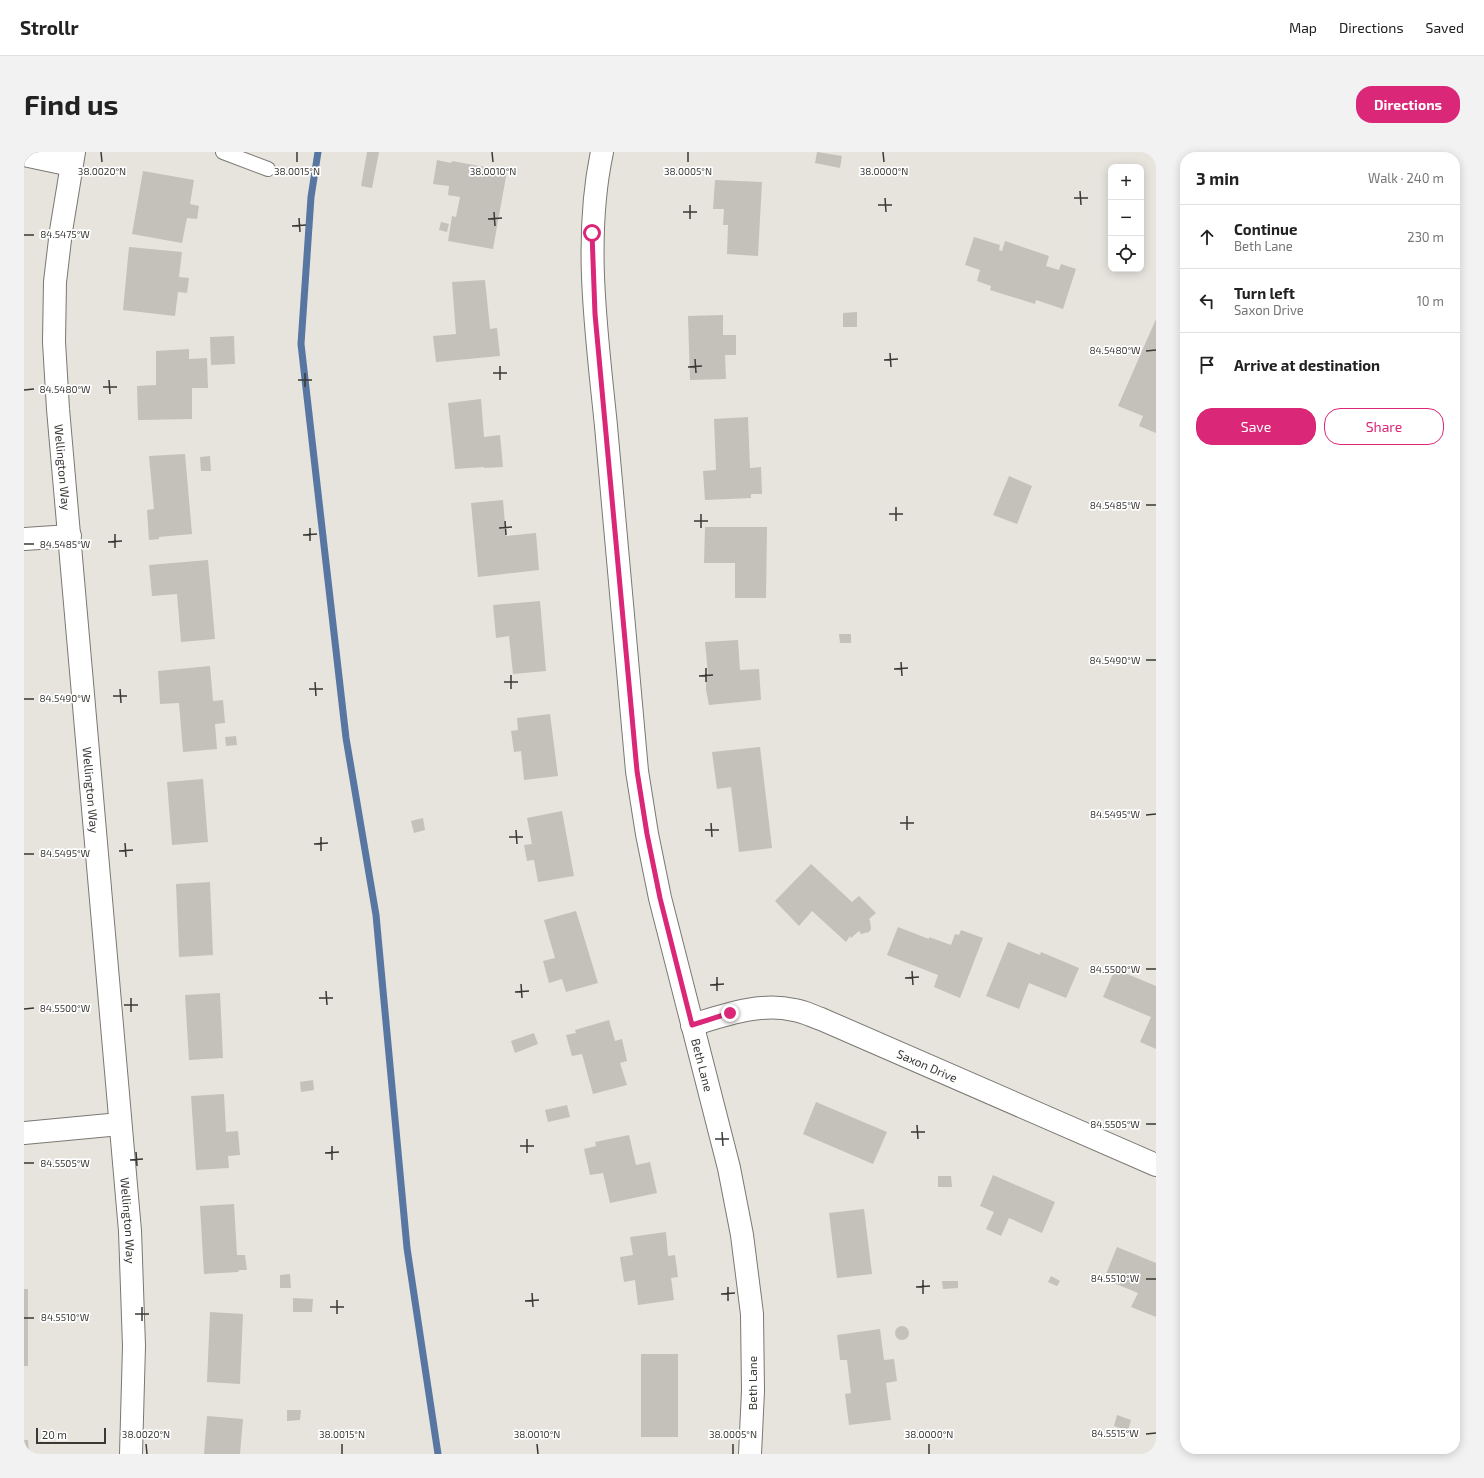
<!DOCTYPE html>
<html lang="en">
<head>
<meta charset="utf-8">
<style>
	:root { --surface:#fff; --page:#f2f2f2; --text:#222; --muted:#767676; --line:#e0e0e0; --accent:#db2777 }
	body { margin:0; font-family:"Exo 2",sans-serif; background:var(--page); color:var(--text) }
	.controls { position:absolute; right:12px; top:12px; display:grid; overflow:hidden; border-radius:8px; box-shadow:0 2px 10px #0003 }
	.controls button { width:36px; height:36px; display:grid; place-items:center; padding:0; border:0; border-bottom:1px solid var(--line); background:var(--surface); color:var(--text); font:20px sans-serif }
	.scale { position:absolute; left:12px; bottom:10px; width:70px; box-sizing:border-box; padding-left:4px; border:2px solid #393835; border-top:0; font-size:11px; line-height:14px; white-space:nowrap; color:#393835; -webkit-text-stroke:3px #fff; paint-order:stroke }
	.stop { position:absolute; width:12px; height:12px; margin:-9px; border:3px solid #db2777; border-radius:50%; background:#fff }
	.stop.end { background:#db2777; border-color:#fff; box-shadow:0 1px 4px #0008 }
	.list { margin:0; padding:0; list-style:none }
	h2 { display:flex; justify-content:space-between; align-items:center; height:52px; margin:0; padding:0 16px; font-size:17px }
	h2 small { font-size:13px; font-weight:400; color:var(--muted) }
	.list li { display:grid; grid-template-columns:26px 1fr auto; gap:12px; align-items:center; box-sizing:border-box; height:64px; padding:0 16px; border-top:1px solid var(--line) }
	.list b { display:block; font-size:15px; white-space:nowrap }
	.list p { margin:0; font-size:13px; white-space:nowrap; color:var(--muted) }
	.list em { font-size:13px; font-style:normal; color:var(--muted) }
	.actions { display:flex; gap:8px; padding:12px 16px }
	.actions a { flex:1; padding:9px 0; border:1px solid var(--accent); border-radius:16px; text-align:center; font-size:14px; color:var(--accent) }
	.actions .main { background:var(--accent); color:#fff }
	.icon { flex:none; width:22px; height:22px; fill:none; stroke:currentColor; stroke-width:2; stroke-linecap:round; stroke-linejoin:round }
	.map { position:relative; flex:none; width:1132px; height:1302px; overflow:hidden; border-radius:16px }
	header { display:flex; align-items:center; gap:24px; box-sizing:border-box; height:56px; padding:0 20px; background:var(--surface); border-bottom:1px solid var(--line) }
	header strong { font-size:19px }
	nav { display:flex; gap:22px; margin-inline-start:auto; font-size:14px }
	.intro { display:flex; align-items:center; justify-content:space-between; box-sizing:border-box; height:96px; padding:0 24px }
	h1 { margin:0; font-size:28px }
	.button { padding:10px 18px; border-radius:16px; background:var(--accent); color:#fff; font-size:14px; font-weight:700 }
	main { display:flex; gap:24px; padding:0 24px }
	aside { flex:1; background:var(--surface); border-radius:16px; box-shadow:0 2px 10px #0003 }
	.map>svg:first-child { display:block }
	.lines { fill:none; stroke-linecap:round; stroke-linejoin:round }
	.stream { stroke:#5876a2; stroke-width:7 }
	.building { fill:#c3c1ba }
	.service-casing { stroke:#7a7872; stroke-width:16 }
	.minor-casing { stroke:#7a7872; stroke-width:24 }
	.tertiary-casing { stroke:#7a7872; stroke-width:24 }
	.service { stroke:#fff; stroke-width:14 }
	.minor { stroke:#fff; stroke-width:22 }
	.tertiary { stroke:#fff; stroke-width:22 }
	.route { stroke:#db2777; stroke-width:5 }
	.ticks { fill:none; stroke:#393835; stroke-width:1.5 }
	.labels { text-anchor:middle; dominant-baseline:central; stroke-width:3.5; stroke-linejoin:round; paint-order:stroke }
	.street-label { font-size:12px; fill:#393835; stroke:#fff }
	.ticks-label { font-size:10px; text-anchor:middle; fill:#393835; stroke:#fff; stroke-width:3.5; stroke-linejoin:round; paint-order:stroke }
</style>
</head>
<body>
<header>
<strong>Strollr</strong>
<nav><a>Map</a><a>Directions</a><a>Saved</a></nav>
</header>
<div class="intro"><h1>Find us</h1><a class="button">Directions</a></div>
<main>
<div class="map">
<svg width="1132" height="1302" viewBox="0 0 1132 1302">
	<rect width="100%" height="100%" fill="#e6e4dd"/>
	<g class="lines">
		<!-- stream -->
		<path class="stream" d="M294,0L287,45L277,192L322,586L352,763L383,1096L414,1302"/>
	</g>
	<!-- building -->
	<g class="building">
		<path d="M343,0H355L348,36L337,34Z"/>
		<path d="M793,0L818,4L816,16L791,11Z"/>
		<path d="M413,8L427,11L428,9L483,19L469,97L424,89L428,64L432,65L436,45L424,43L425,34L409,32Z"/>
		<path d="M119,19L170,28L166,52L175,54L173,67L163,66L158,91L108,82Z"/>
		<path d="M691,28L738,30L734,104L703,102L704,73H699L700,57H689Z"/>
		<path d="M417,70L425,72L423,80L415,78Z"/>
		<path d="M950,85L976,93L975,98L978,99L981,89L1025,104L1022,114L1035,118L1037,112L1052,117L1039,157L1012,148L1011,152L966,138L967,134L953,129L956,118L941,113Z"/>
		<path d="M105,95L158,100L155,125L165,126L163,141L154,140L151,164L99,158Z"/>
		<path d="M461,128L466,177L473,176L476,204L412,210L409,184L432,182L428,130Z"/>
		<path d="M833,160V175H819V161Z"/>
		<path d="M699,163V183H712V203H701L702,227L666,228L664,164Z"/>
		<path d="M1132,167V281L1115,274L1119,264L1094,254Z"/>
		<path d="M210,184L211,212L187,213L186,185Z"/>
		<path d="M165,197V207L183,206L184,236H168V267L114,268L113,234L132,233V199Z"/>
		<path d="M457,247L460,285L476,283L479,315L460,316V315L431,317L424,251Z"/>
		<path d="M724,265L726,316L737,315L738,342H727V346L681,348L679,319L692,318L690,267Z"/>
		<path d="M161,302L168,382L135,385V387L125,388L123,358L130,357L125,304Z"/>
		<path d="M186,304L187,319H177L176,305Z"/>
		<path d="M985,324L1008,334L993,372L969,363Z"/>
		<path d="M479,348L482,384L512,381L515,418L454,425L447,351Z"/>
		<path d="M681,375H743L742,446H711V411H680Z"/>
		<path d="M184,408L191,487L157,490L153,442L128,444L125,413Z"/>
		<path d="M516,449L522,519L489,522L485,484L472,486L469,453Z"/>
		<path d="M815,482H827V491H816Z"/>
		<path d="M714,488L716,518L735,517L737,548L685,553L682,538V522H684L681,490Z"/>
		<path d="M186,514L189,549L199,548L201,571L191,572L193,597L159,600L155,551L136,552L134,519Z"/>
		<path d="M526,562L534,624L500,628L497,599L490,600L487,579L494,578L493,566Z"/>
		<path d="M212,584L213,593L202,594L201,585Z"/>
		<path d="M736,595L748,696L715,700L707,635L693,637L688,600Z"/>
		<path d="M179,627L184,690L148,693L143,630Z"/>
		<path d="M538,659L550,724L514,730L510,708L503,709L500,693L508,692L503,666Z"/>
		<path d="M399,666L401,678L390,681L387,669Z"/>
		<path d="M787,712L828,750L835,744L852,761L845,767L846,769L847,777L845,780L837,782L835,779L827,786L826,784L822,790L788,759L775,774L751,749Z"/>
		<path d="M186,730L189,803L155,805L152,732Z"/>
		<path d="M552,759L574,831L542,840L538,827L525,831L519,809L531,806L520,768Z"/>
		<path d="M874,775L905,787V785L927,793L931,782L935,783L937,778L959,786L936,846L910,835L914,823L863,803Z"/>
		<path d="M984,790L1016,803L1017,800L1055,816L1042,846L1005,831L995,857L962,844Z"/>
		<path d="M1091,817L1132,834V897L1116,890L1127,865L1079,845Z"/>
		<path d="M196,841L199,906L165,908L161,843Z"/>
		<path d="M585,868L591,889L598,887L603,909L596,911L603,933L569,942L558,902L548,904L542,883L552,881L551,878Z"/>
		<path d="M510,881L514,892L491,901L487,889Z"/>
		<path d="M289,928L290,938L277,940L276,930Z"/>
		<path d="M200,942L202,980L214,979L216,1003L204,1004L205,1016L172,1018L167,944Z"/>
		<path d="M792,950L863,980L849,1012L779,982Z"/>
		<path d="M543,953L546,965L524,970L521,958Z"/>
		<path d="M605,983L612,1013L626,1010L633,1041L586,1051L579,1021L566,1023L560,997L572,994L571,990Z"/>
		<path d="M969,1023L1031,1050L1018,1081L985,1066L977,1084L962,1077L970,1060L956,1054Z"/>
		<path d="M914,1024H927L928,1035H914Z"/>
		<path d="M210,1052L213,1103H221L223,1118H215L214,1120L180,1122L176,1054Z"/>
		<path d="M840,1057L848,1122L813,1126L805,1061Z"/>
		<path d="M642,1080L644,1104L651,1103L654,1125L647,1126L650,1148L614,1153L611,1128L600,1130L596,1105L609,1103L606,1085Z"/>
		<path d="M1093,1095L1132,1111V1165L1107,1155L1114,1141L1080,1127Z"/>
		<path d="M266,1122L267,1136H256V1123Z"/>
		<path d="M1027,1124L1036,1129L1033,1134L1024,1130Z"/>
		<path d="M918,1129H934V1136L919,1137Z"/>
		<rect x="0" y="1137" width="4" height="77"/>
		<path d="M269,1146L289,1147L288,1160H269Z"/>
		<path d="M186,1160L219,1162L216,1232L183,1230Z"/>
		<circle cx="878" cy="1181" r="7"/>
		<path d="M856,1177L860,1208L870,1207L873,1229L862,1231L867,1268L825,1273L821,1242L827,1241L823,1208H816L813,1183Z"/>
		<rect x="617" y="1202" width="37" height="83"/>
		<path d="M263,1258H277L276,1268L263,1269Z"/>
		<path d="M1093,1263L1107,1268L1104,1279L1090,1274Z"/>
		<path d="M183,1264L219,1267L216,1302H180Z"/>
		<path d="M0,1288H4L5,1300H0Z"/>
	</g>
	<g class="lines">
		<defs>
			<path id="service" d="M199,0L244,17"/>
			<g id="minor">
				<path id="s1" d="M578,0C559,89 573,184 582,274C592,389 602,504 613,619L623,682L636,746L705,1016L718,1083L728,1162L729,1239L726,1302"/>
				<path d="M0,3L47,13"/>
				<path d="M0,387L46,384"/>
				<path id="s2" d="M668,873C701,863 736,850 770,858C779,859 788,864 797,867L1132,1013"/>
			</g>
			<g id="tertiary">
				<path id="s3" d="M50,0L37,79L31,130L30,190L34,257L106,1079L110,1194L107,1302"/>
				<path d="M0,981L96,972"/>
			</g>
		</defs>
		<!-- service casing -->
		<use href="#service" class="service-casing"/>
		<!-- minor casing -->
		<use href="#minor" class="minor-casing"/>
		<!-- tertiary casing -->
		<use href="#tertiary" class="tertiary-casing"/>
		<!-- service -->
		<use href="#service" class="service"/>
		<!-- minor -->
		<use href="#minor" class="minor"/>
		<!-- tertiary -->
		<use href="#tertiary" class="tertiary"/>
	</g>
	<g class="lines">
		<!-- route -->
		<path class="route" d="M568,81L571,162L613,619L623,682L636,746L668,873L706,861"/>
	</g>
	<!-- ticks -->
	<path class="ticks" d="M77,0L78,10M273,0V10M468,0L469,10M664,0V10M859,0L860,10M1056,39L1057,53M861,46L862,60M1050,46H1064M666,53V67M854,53H868M470,60L471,74M659,60H673M275,66L276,80M464,67L478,66M268,74L282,73M0,83H10M1122,199L1132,198M866,201L867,215M671,207L672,221M860,208L874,207M476,214V228M664,215L678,214M281,221V235M469,221H483M85,228L86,242M274,228H288M79,235H93M0,238L10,237M1122,353H1132M872,355V369M677,362V376M865,362H879M481,369L482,383M670,369H684M286,376V389M475,376L488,375M91,382V396M279,383L293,382M84,390L98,389M0,392H10M1122,508H1132M877,510L878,524M682,516V530M870,517L884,516M487,523V537M675,524L689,523M291,530L292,544M480,530H494M96,537L97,551M285,537H299M89,544H103M0,547H10M1122,663L1132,662M883,664V678M687,671L688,685M876,671H890M492,678L493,692M681,678H695M297,685V699M485,685H499M101,691L102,705M290,692L304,691M95,699L109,698M0,702H10M1122,817H1132M888,819L889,833M693,825V839M881,826L895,825M497,832L498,846M686,833L700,832M302,839L303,853M491,840L505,839M107,846V860M295,846H309M100,853H114M0,857L10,856M1122,972H1132M893,973L894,987M698,980L699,994M887,980H901M503,987V1001M691,987H705M308,994V1008M496,994H510M112,1000L113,1014M301,1001L315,1000M106,1008L119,1007M0,1011H10M1122,1127H1132M899,1128V1142M704,1135V1149M892,1135L906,1134M508,1141L509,1155M697,1142L711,1141M313,1148V1162M501,1149L515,1148M118,1155V1169M306,1155H320M111,1162H125M0,1166H10M1122,1282L1132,1281M122,1292L123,1302M318,1292V1302M513,1292L514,1302M709,1292V1302M905,1292V1302"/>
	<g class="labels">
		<!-- street labels -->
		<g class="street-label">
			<text stroke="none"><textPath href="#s3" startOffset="317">Wellington Way</textPath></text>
			<text stroke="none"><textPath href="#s3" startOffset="641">Wellington Way</textPath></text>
			<text stroke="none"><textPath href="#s1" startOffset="923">Beth Lane</textPath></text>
			<text stroke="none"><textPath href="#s2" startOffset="249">Saxon Drive</textPath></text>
			<text stroke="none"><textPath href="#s3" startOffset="1073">Wellington Way</textPath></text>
			<text transform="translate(728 1231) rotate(-90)">Beth Lane</text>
		</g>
	</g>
	<g class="ticks-label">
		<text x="78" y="23">38.0020°N</text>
		<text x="273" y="23">38.0015°N</text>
		<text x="469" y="23">38.0010°N</text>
		<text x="664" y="23">38.0005°N</text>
		<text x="860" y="23">38.0000°N</text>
		<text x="41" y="86">84.5475°W</text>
		<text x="1091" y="202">84.5480°W</text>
		<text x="41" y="241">84.5480°W</text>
		<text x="1091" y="357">84.5485°W</text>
		<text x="41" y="396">84.5485°W</text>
		<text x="1091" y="512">84.5490°W</text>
		<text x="41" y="550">84.5490°W</text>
		<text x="1091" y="666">84.5495°W</text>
		<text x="41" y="705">84.5495°W</text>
		<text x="1091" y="821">84.5500°W</text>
		<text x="41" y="860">84.5500°W</text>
		<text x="1091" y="976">84.5505°W</text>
		<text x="41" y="1015">84.5505°W</text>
		<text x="1091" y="1130">84.5510°W</text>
		<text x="41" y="1169">84.5510°W</text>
		<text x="1091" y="1285">84.5515°W</text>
		<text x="122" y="1286">38.0020°N</text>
		<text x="318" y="1286">38.0015°N</text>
		<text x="513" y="1286">38.0010°N</text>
		<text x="709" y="1286">38.0005°N</text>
		<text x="905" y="1286">38.0000°N</text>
	</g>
</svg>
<div class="controls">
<button>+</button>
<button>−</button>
<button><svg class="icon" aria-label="locate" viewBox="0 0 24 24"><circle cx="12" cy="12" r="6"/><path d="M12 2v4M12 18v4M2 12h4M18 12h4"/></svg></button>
</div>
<div class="scale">20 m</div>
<div class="stop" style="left:568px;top:81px"></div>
<div class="stop end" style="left:706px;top:861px"></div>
</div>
<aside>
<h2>3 min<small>Walk · 240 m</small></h2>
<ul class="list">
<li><svg class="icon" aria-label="ahead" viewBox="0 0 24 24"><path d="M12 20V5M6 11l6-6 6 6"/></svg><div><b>Continue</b><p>Beth Lane</p></div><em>230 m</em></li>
<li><svg class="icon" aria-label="left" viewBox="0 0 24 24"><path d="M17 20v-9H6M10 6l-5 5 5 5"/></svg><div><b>Turn left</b><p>Saxon Drive</p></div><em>10 m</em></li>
<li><svg class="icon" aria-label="arrive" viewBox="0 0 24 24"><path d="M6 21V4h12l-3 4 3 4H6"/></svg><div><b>Arrive at destination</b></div></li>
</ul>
<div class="actions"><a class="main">Save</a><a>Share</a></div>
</aside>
</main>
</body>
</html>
